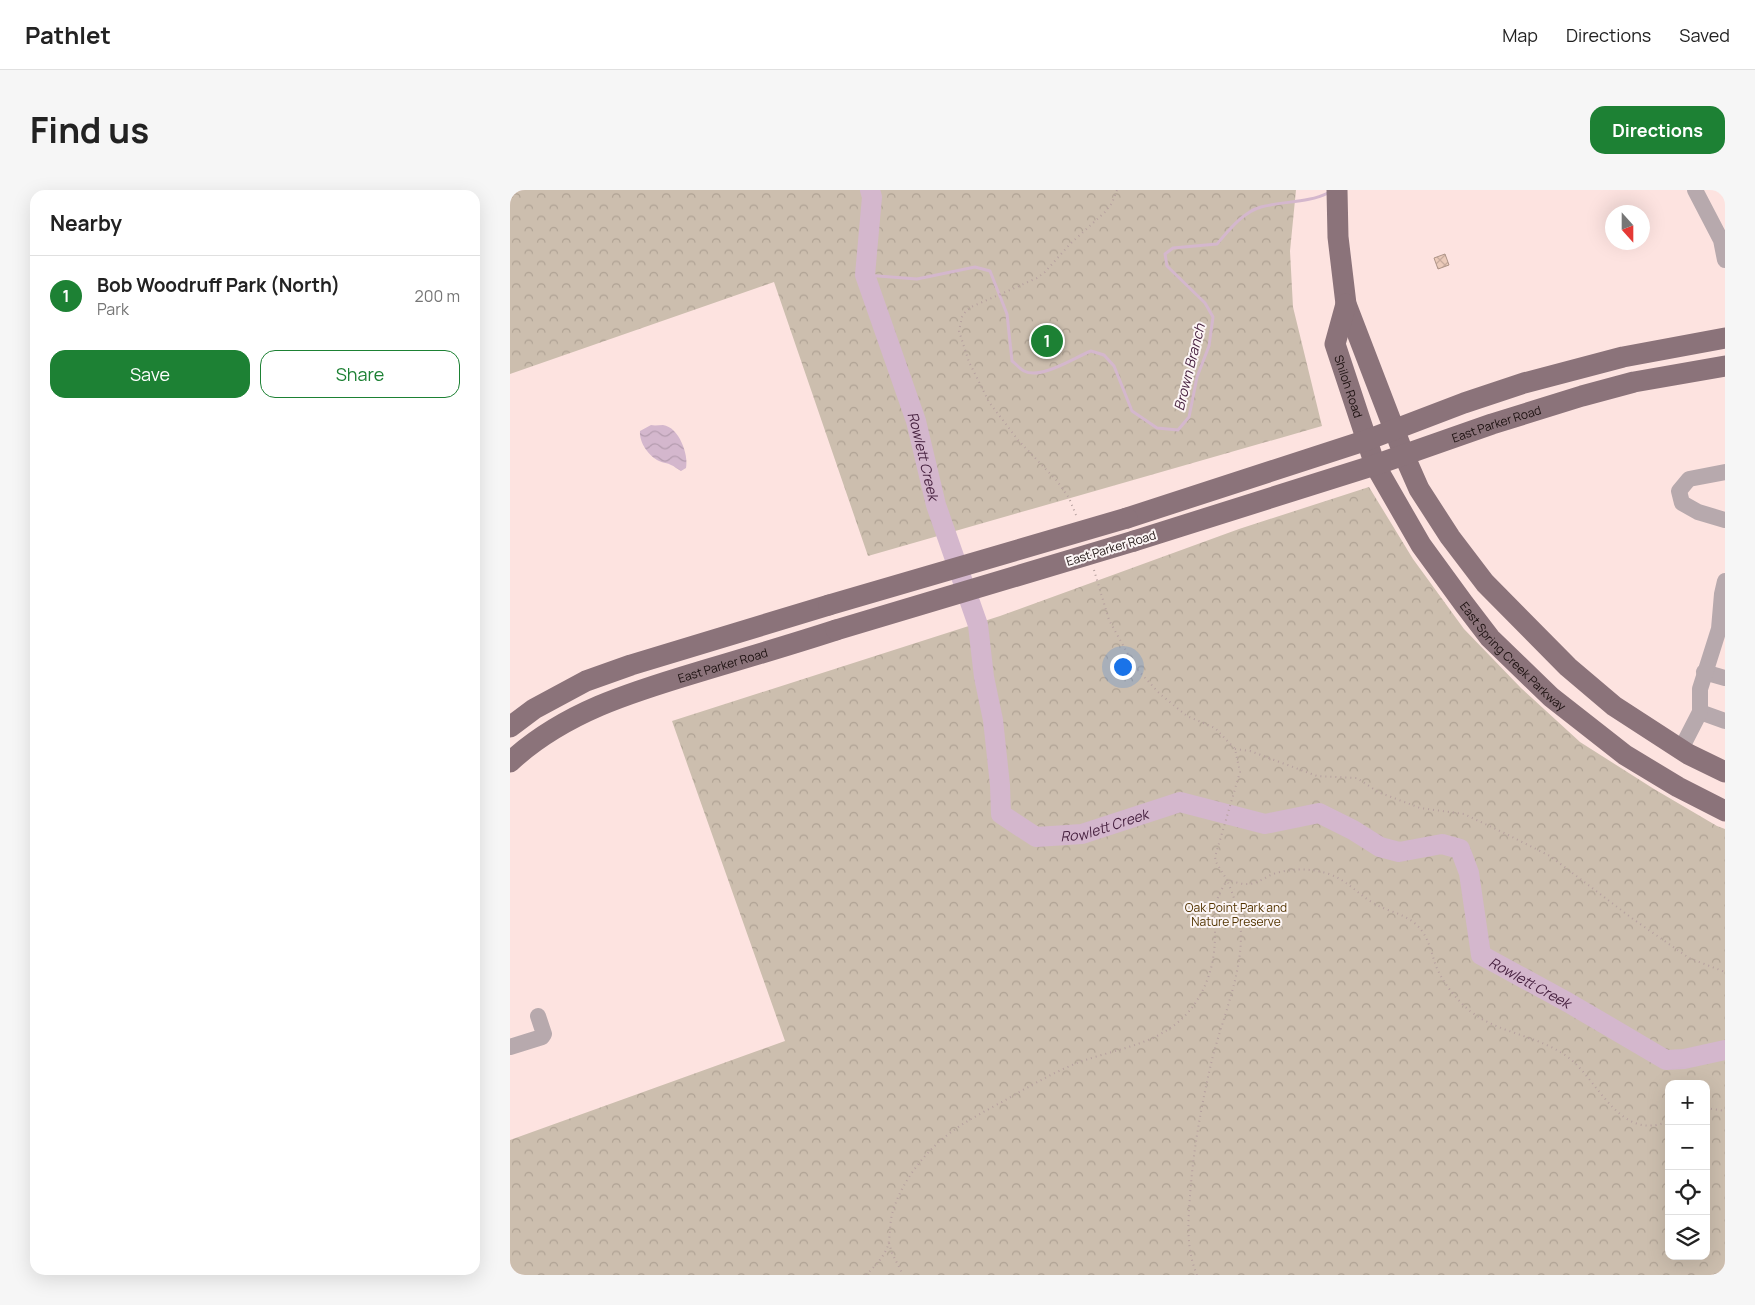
<!DOCTYPE html>
<html lang="en">
<head>
<meta charset="utf-8">
<style>
	:root { --surface:#fff; --page:#f6f6f6; --text:#222; --muted:#767676; --line:#e0e0e0; --accent:#1d8134 }
	body { margin:0; font-family:Manrope,sans-serif; background:var(--page); color:var(--text) }
	.controls { position:absolute; right:15px; bottom:15px; display:grid; overflow:hidden; border-radius:10px; box-shadow:0 5px 20px #0002 }
	.controls button { width:45px; height:45px; display:grid; place-items:center; padding:0; border:0; border-bottom:1px solid var(--line); background:var(--surface); color:var(--text); font:25px sans-serif }
	.compass { position:absolute; left:1095px; top:15px; width:45px; height:45px; border-radius:50%; background:var(--surface); box-shadow:0 5px 20px #0002; rotate:159deg }
	.you { position:absolute; left:612px; top:476px; width:18px; height:18px; margin:-12px; border:4px solid #fff; border-radius:50%; background:#1a73e8; box-shadow:0 0 0 8px #1a73e833 }
	.badge { display:grid; place-items:center; width:32px; height:32px; border-radius:50%; background:var(--accent); color:#fff; font-size:16px; font-weight:700 }
	.pin { position:absolute; translate:-50% -50%; border:2px solid #fff; box-shadow:0 1px 5px #0006 }
	.list { margin:0; padding:0; list-style:none }
	h2 { display:flex; justify-content:space-between; align-items:center; height:65px; margin:0; padding:0 20px; font-size:21px }
	h2 small { font-size:16px; font-weight:400; color:var(--muted) }
	.list li { display:grid; grid-template-columns:32px 1fr auto; gap:15px; align-items:center; box-sizing:border-box; height:80px; padding:0 20px; border-top:1px solid var(--line) }
	.list b { display:block; font-size:19px; white-space:nowrap }
	.list p { margin:0; font-size:16px; white-space:nowrap; color:var(--muted) }
	.list em { font-size:16px; font-style:normal; color:var(--muted) }
	.actions { display:flex; gap:10px; padding:15px 20px }
	.actions a { flex:1; padding:11px 0; border:1px solid var(--accent); border-radius:15px; text-align:center; font-size:18px; color:var(--accent) }
	.actions .main { background:var(--accent); color:#fff }
	.icon { flex:none; width:28px; height:28px; fill:none; stroke:currentColor; stroke-width:2; stroke-linecap:round; stroke-linejoin:round }
	.map { position:relative; flex:none; width:1215px; height:1085px; overflow:hidden; border-radius:15px }
	header { display:flex; align-items:center; gap:30px; box-sizing:border-box; height:70px; padding:0 25px; background:var(--surface); border-bottom:1px solid var(--line) }
	header strong { font-size:24px }
	nav { display:flex; gap:28px; margin-inline-start:auto; font-size:18px }
	.intro { display:flex; align-items:center; justify-content:space-between; box-sizing:border-box; height:120px; padding:0 30px }
	h1 { margin:0; font-size:35px }
	.button { padding:12px 22px; border-radius:15px; background:var(--accent); color:#fff; font-size:18px; font-weight:700 }
	main { display:flex; gap:30px; padding:0 30px }
	aside { flex:1; background:var(--surface); border-radius:15px; box-shadow:0 5px 20px #0002 }
	.map>svg:first-child { display:block }
	.park { fill:url(#park-crowns); fill-rule:evenodd }
	.water { fill:url(#water-waves) }
	.lines { fill:none; stroke-linecap:round; stroke-linejoin:round }
	.stream { stroke:#d4b7cd; stroke-width:3 }
	.river { stroke:#d4b7cd; stroke-width:20 }
	.building { fill:url(#building-cross-hatch); stroke:#ae9487 }
	.path { stroke:#b6a19f; stroke-width:2; stroke-dasharray:1 4; stroke-linecap:butt }
	.minor { stroke:#b7a9ad; stroke-width:16 }
	.major { stroke:#8b737a; stroke-width:21 }
	.major-bridge { stroke:#8b737a; stroke-width:21 }
	.labels { text-anchor:middle; dominant-baseline:central; stroke-width:4; stroke-linejoin:round; paint-order:stroke }
	.street-label { font-size:12px; fill:#1b100f; stroke:#fcf5f5 }
	.park-label { font-size:12px; fill:#523401; stroke:#fcf5f5 }
	.water-label { font-size:14px; font-style:italic; fill:#451f3e; stroke:#fcf5f5 }
</style>
</head>
<body>
<header>
<strong>Pathlet</strong>
<nav><a>Map</a><a>Directions</a><a>Saved</a></nav>
</header>
<div class="intro"><h1>Find us</h1><a class="button">Directions</a></div>
<main>
<aside>
<h2>Nearby<small></small></h2>
<ul class="list">
<li><span class="badge">1</span><div><b>Bob Woodruff Park (North)</b><p>Park</p></div><em>200 m</em></li>
</ul>
<div class="actions"><a class="main">Save</a><a>Share</a></div>
</aside>
<div class="map">
<svg width="1215" height="1085" viewBox="0 0 1215 1085">
	<defs>
		<pattern id="park-crowns" width="20" height="18" patternUnits="userSpaceOnUse" patternTransform="scale(1.25)"><rect width="20" height="18" fill="#ccbeae"/><path d="M2 6a3 3 0 1 1 6 0M12 15a3 3 0 1 1 6 0" fill="none" stroke="#afa294"/></pattern>
		<pattern id="water-waves" width="16" height="10" patternUnits="userSpaceOnUse" patternTransform="scale(1.25)"><rect width="16" height="10" fill="#d4b7cd"/><path d="M0 5q4-4 8 0t8 0" fill="none" stroke="#b59caf"/></pattern>
		<pattern id="building-cross-hatch" width="8" height="8" patternUnits="userSpaceOnUse" patternTransform="scale(1.25)"><rect width="8" height="8" fill="#ebcab9"/><path d="M0 0l8 8M0 8l8-8" fill="none" stroke="#c9ac9e"/></pattern>
	</defs>
	<rect width="100%" height="100%" fill="#fde3e0"/>
	<!-- park -->
	<g class="park">
		<path d="M0,0H786L780,61L783,117L812,236L358,366L264,92L0,184Z"/>
		<path d="M859,297L903,369L954,439L1011,498L1070,552L1144,599L1207,636L1215,639V1085H0V950L275,851L162,531L490,426L729,339ZM1159,894H1196V1066H1159Z"/>
	</g>
	<!-- water -->
	<path class="water" d="M141,235C145,236 149,235 153,235C169,237 179,265 176,278L171,281C167,279 164,276 161,275C158,273 153,273 149,271C139,266 129,253 130,241Z"/>
	<g class="lines">
		<!-- stream -->
		<path class="stream" d="M355,85L407,89L465,77L480,81L497,124L502,171C506,174 510,179 514,181C531,190 565,167 581,161L594,165L604,176L622,221L647,238L668,240L679,227L687,187L699,156L703,127L695,113L657,76L655,64L663,58L707,54C719,40 733,22 751,17C773,11 798,13 818,3"/>
		<!-- river -->
		<path class="river" id="s1" d="M360,0L362,7L355,85L406,231L426,315L468,435L474,487L483,530L490,595L491,624L526,647L572,644L670,612L755,634L809,623L843,640L870,657L889,662L932,654L950,659L959,683L971,765L1059,813L1156,870L1174,869L1215,860"/>
	</g>
	<!-- building -->
	<path class="building" d="M935,64L939,75L928,79L924,68Z"/>
	<g class="lines">
		<!-- path -->
		<g class="path">
			<path d="M566,325L559,308L547,291L508,250L479,212L459,172L449,141L452,127L456,121L461,117L509,96L527,88L535,82L560,54L595,22L602,13L607,0"/>
			<path d="M584,380L599,430L625,477L650,504L677,526L705,538L725,559L730,582L705,667L706,672L717,690C722,691 729,694 735,694C745,695 754,688 763,684C782,678 801,678 819,684C836,690 846,702 860,711C879,724 900,722 914,744C920,754 922,765 926,776C933,793 946,809 960,821C989,844 1029,845 1059,868C1089,891 1110,953 1159,931"/>
			<path d="M725,559L740,561L807,586L847,588L868,602L910,618L954,624L992,642L1040,666L1123,729L1179,768L1215,782"/>
			<path d="M1196,918L1215,921"/>
			<path d="M379,1053L382,1063L393,1085"/>
			<path d="M356,1085C365,1076 377,1064 379,1051C380,1042 380,1033 382,1024C390,996 408,971 429,952C448,935 468,925 490,913C515,899 540,884 567,873C609,857 655,855 684,815C699,793 705,771 705,744C705,734 703,724 706,714C708,705 713,697 717,690"/>
			<path d="M687,1085C676,1059 678,1033 680,1006C683,962 691,917 701,874C711,831 731,789 731,745C731,727 724,706 717,690"/>
		</g>
		<!-- minor -->
		<g class="minor">
			<path d="M1185,0L1211,50L1215,70"/>
			<path d="M1215,282L1179,289L1169,301L1172,313L1188,322L1215,330"/>
			<path d="M1194,482L1215,488"/>
			<path d="M1190,522L1215,531"/>
			<path d="M1171,559L1190,522V499L1209,439L1212,404L1215,391"/>
			<path d="M0,857L32,847L34,844L28,826"/>
		</g>
		<!-- major -->
		<g class="major">
			<path d="M827,0L828,47L836,114L894,265L909,299L940,347L975,393L1058,477L1104,516L1178,564L1215,582"/>
			<path id="s2" d="M836,114L825,154L865,275L911,355L954,414L980,448L1041,507L1115,565L1168,597L1215,621"/>
			<path d="M617,328L857,250L954,213L1014,193L1113,167L1215,148"/>
			<path id="s3" d="M624,351L865,275L982,234L1072,206L1124,192L1215,176"/>
			<path d="M0,537L24,519L76,491L121,475L319,415"/>
			<path id="s4" d="M0,572C55,521 125,501 195,480C239,467 283,454 326,440"/>
		</g>
		<!-- major-bridge -->
		<g class="major-bridge">
			<path d="M319,415L617,328"/>
			<path d="M326,440L624,351"/>
		</g>
	</g>
	<g class="labels">
		<!-- street labels -->
		<g class="street-label">
			<text stroke="none"><textPath href="#s2" startOffset="86">Shiloh Road</textPath></text>
			<text stroke="none"><textPath href="#s3" startOffset="381">East Parker Road</textPath></text>
			<text transform="translate(601 358) rotate(-17)">East Parker Road</text>
			<text stroke="none"><textPath href="#s2" startOffset="406">East Spring Creek Parkway</textPath></text>
			<text stroke="none"><textPath href="#s4" startOffset="236">East Parker Road</textPath></text>
		</g>
		<!-- park labels -->
		<g class="park-label">
			<text x="726" y="717">Oak Point Park and<tspan x="726" dy="14">Nature Preserve</tspan></text>
		</g>
		<!-- water labels -->
		<g class="water-label">
			<text transform="translate(679 177) rotate(-76)">Brown Branch</text>
			<text stroke="none"><textPath href="#s1" startOffset="276">Rowlett Creek</textPath></text>
			<text stroke="none"><textPath href="#s1" startOffset="756">Rowlett Creek</textPath></text>
			<text stroke="none"><textPath href="#s1" startOffset="1295">Rowlett Creek</textPath></text>
		</g>
	</g>
</svg>
<div class="controls">
<button>+</button>
<button>−</button>
<button><svg class="icon" aria-label="locate" viewBox="0 0 24 24"><circle cx="12" cy="12" r="6"/><path d="M12 2v4M12 18v4M2 12h4M18 12h4"/></svg></button>
<button><svg class="icon" aria-label="layers" viewBox="0 0 24 24"><path d="M12 4l9 5-9 5-9-5zM3 14l9 5 9-5"/></svg></button>
</div>
<svg class="compass" viewBox="-18 -18 36 36"><path d="M0-13l5 13h-10z" fill="#e53935"/><path d="M0 13l5-13h-10z" fill="#767676"/></svg>
<div class="you"></div>
<div class="pin badge" style="left:537px;top:151px">1</div>
</div>
</main>
</body>
</html>
